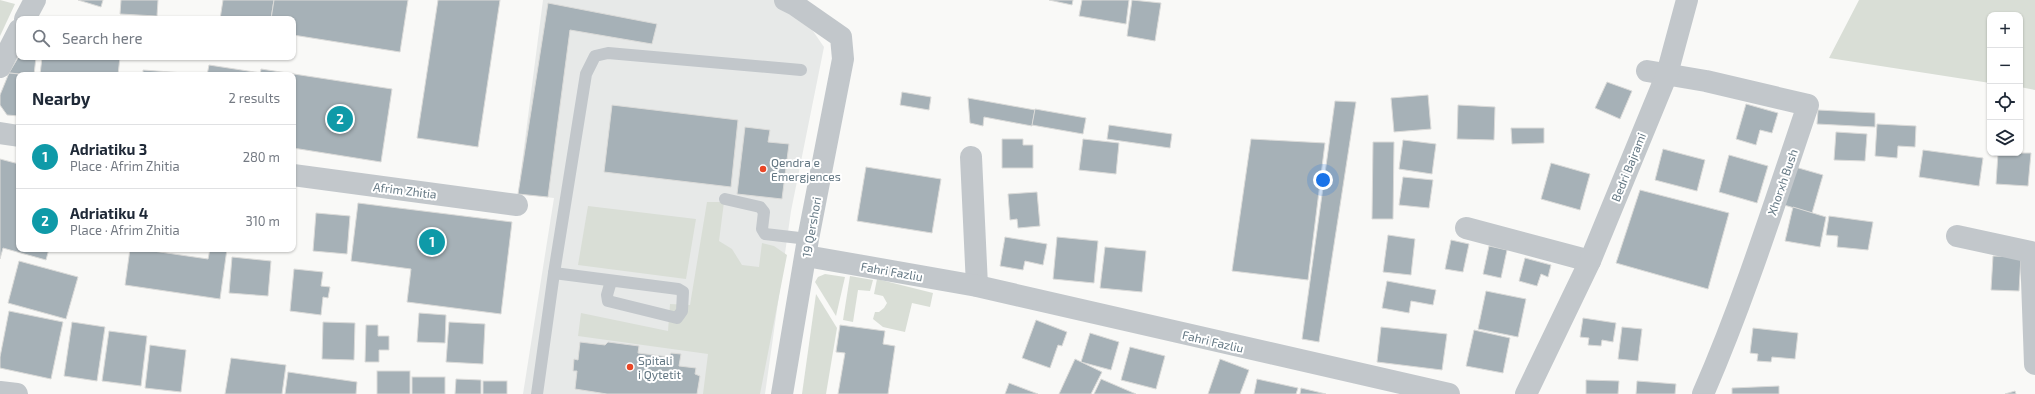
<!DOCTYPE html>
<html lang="en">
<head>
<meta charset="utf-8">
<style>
	:root { --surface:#fff; --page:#f6f6f7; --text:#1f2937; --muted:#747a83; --line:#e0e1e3; --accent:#e94727 }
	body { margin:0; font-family:"Exo 2",sans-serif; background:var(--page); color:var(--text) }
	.controls { position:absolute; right:12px; top:12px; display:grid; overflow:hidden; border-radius:8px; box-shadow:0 1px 3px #0004 }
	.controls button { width:36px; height:36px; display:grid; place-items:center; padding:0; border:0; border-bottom:1px solid var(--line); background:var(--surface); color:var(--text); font:20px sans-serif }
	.you { position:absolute; left:1323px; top:180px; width:14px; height:14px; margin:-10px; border:3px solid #fff; border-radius:50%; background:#1a73e8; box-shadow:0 0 0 6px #1a73e833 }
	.badge { display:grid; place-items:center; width:26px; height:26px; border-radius:50%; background:var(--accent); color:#fff; font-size:13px; font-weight:700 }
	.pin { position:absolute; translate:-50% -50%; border:2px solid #fff; box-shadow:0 1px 4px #0006 }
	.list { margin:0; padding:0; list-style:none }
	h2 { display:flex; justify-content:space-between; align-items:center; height:52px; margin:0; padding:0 16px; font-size:17px }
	h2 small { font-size:13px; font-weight:400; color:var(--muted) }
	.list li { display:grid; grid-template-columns:26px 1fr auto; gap:12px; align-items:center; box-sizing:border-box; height:64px; padding:0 16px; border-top:1px solid var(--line) }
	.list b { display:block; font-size:15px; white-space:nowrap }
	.list p { margin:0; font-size:13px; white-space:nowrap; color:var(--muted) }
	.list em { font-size:13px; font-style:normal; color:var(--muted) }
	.icon { flex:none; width:22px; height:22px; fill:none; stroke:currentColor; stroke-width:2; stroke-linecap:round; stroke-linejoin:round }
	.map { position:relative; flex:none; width:2035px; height:394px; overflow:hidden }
	.search { position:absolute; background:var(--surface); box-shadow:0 1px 3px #0004; left:16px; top:16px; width:280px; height:44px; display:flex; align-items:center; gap:10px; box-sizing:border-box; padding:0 14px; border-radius:8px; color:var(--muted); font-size:15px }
	.panel { position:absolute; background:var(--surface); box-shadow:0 1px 3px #0004; left:16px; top:72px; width:280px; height:180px; border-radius:8px }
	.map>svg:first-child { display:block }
	.built { fill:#e7e9e8 }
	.green { fill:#d9ded6 }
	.building { fill:#a6b1b7; stroke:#dbdbd9 }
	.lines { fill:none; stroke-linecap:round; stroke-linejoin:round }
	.lane { stroke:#c2c7cb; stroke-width:12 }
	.street { stroke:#c2c7cb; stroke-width:22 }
	.poi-dot { fill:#e94727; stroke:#fff; stroke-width:1.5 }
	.labels { text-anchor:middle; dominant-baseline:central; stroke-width:4; stroke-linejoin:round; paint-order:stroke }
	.poi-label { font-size:12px; fill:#637783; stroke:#fff; text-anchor:start }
	.street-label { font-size:12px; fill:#637783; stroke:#fff }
</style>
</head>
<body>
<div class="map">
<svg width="2035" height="394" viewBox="0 0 2035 394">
	<rect width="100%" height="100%" fill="#f9f9f7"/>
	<!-- built -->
	<path class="built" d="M543,0H775L795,5L824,47L791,211L765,394H523L554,198L518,194Z"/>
	<!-- green -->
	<g class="green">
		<path d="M0,0L15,4L0,36Z"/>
		<path d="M1859,0H2035V90L2020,87V15H1990V83L1829,58Z"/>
		<path d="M707,202H724L719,241L732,249L742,265L759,267L762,243L774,246L787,255L760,394H703L708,354L578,336L581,313L668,331L670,304L690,305Z"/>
		<path d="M588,206L696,219L686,279L578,265Z"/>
		<path d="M825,274L845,277L836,316L815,282L818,277Z"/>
		<path d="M850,276L873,280L870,291L858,290L853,322L843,320Z"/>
		<path d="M877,279L933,293L930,307L912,303L905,332L883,327L873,319L875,312H879L884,308L887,303L883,296L874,294Z"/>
		<path d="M816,294L837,328L826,394H802Z"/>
	</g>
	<!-- building -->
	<g class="building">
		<path d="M78,0H103L101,7Z"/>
		<path d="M121,0H158L157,16L120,14Z"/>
		<path d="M223,0H274L271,19H220Z"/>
		<path d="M274,0H408L400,52L293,35V19H271Z"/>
		<path d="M438,0H500L478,147L417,138Z"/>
		<path d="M1049,0H1073L1072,5Z"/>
		<path d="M1082,0H1129L1126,24L1079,16Z"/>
		<path d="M1132,0L1161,3L1155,41L1127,36Z"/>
		<path d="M548,3L657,24L652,44L570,30L548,197L518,194Z"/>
		<path d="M19,56L36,57L34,75L9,73Z"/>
		<path d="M42,57H120L118,75H40Z"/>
		<path d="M209,65L261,73L260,75H207Z"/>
		<path d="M261,69L392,89L381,162L293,148V75H260Z"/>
		<path d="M143,70L184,73V75H143Z"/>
		<path d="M9,73L29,75H19V116L7,115L0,105V95Z"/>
		<path d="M1607,82L1632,91L1620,119L1595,108Z"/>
		<path d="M902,92L931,97L929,110L900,105Z"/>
		<path d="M1428,95L1431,129L1394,132L1391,98Z"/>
		<path d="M968,98L1035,110L1032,126L984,117L983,126L970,123Z"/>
		<path d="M1335,101L1356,102L1319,342L1302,339Z"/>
		<path d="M1746,104L1778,113L1772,133L1760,130L1756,145L1736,139Z"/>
		<path d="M612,105L738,120L731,187L604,172Z"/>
		<path d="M1458,105L1495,107L1494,140L1457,139Z"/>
		<path d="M1035,109L1086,118L1083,134L1032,125Z"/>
		<path d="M1818,110L1875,113V127L1817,124Z"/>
		<path d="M1877,124L1916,126L1915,147L1898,146L1897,158L1875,156Z"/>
		<path d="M1109,125L1172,134L1170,148L1107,139Z"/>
		<path d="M745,127L770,130L768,142L789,144L782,199L737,194Z"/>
		<path d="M1511,128H1544V143L1512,144Z"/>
		<path d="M1836,132L1867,134L1865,161L1834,160Z"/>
		<path d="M1002,139H1023V145H1033V168H1002Z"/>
		<path d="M1083,139L1119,143L1116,174L1079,170Z"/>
		<path d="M1251,139L1325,143L1308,280L1232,271Z"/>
		<path d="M1403,140L1436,144L1432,174L1399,169Z"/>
		<path d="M1373,142H1394L1393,219H1372Z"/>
		<path d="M1663,149L1705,160L1697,191L1655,180Z"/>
		<path d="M1923,150L1983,158L1979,186L1919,177Z"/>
		<path d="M1998,153H2031L2028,186L1996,184Z"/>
		<path d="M1729,155L1768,166L1757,203L1719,192Z"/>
		<path d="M0,159L19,164V249H49L46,260L3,248L0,259Z"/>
		<path d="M1551,163L1590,174L1580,210L1541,199Z"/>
		<path d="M866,167L941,179L932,233L857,221Z"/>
		<path d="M1795,167L1823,175L1812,213L1784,205Z"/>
		<path d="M1403,177L1433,180L1429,208L1399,205Z"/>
		<path d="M1640,190L1729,213L1708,289L1616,263Z"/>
		<path d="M1037,192L1040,226L1018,228L1017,219L1010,220L1008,194Z"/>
		<path d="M358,203L512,222L501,314L407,302L411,269L351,261Z"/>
		<path d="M1793,207L1826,217L1820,247L1785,241Z"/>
		<path d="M316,213L350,216L347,254L313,251Z"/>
		<path d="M1829,216L1873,222L1868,250L1837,247L1838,236L1826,235Z"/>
		<path d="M1388,235L1415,239L1411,275L1383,272Z"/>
		<path d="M1005,237L1047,244L1043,265L1025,261L1023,270L1000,266Z"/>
		<path d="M1057,237L1098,241L1094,283L1053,279Z"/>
		<path d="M1451,240L1469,244L1463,272L1445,269Z"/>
		<path d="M1489,246L1507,250L1501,278L1483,274Z"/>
		<path d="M1105,247L1146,251L1142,292L1100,288Z"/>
		<path d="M130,249H153V251L208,259L210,249H227L220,299L125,285Z"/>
		<path d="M1993,256L2021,257L2019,291L1991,290Z"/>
		<path d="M232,257L271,261L268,296L229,293Z"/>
		<path d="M1525,258L1551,265L1548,277L1541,274L1537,286L1519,281Z"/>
		<path d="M19,261L78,277L66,319L8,303Z"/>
		<path d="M294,269L323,272L321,286L330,287L328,298L323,297L321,315L290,311Z"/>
		<path d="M1387,281L1436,290L1433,305L1411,301L1409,313L1382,308Z"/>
		<path d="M1486,291L1526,299L1518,337L1478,329Z"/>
		<path d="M9,311L63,322L51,379L0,368V357Z"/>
		<path d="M419,313L446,315L445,343L417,342Z"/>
		<path d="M1583,318L1616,323L1613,342L1602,340L1601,346L1588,345L1589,338L1580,337Z"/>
		<path d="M1036,320L1067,332L1062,346L1058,345L1050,368L1022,358Z"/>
		<path d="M72,322L105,327L97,381L64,376Z"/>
		<path d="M323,322L355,323L354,360L322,359Z"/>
		<path d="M449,322L485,324L483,364L446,362Z"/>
		<path d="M366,325H378V336H389V350H379V362H365Z"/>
		<path d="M840,325L885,331L883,344L895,346L888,394H838L845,353L836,352Z"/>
		<path d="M1381,327L1447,334L1442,370L1377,362Z"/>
		<path d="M1622,327L1642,329L1638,361L1618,359Z"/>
		<path d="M1753,328L1798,333L1795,359L1772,357L1771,362L1757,361L1758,354L1750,353Z"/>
		<path d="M1474,330L1510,338L1503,373L1466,366Z"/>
		<path d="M109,331L147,336L141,386L102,381Z"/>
		<path d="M1090,333L1119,342L1111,370L1081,362Z"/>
		<path d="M580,342L605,345L608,342L639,346L638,353L669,357L671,353L681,354L679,366L696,368L695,374L700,376L697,394H607L575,389L577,371H573L574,359L578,360Z"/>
		<path d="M150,345L186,350L181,392L145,388Z"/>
		<path d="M1130,347L1165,356L1156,389L1121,380Z"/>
		<path d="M231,358L286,365L282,394H225Z"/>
		<path d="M1075,359L1102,372L1091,394H1059Z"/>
		<path d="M1220,359L1249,370L1240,394H1208Z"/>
		<rect x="377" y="371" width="33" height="23"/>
		<path d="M288,372L357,382L356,394H285Z"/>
		<rect x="412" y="377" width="33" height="17"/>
		<path d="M456,379L481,380V394H455Z"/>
		<path d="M1101,379L1136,394H1094Z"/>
		<path d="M1257,379L1298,388L1296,394H1254Z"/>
		<path d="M1586,380L1619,381L1618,394H1586Z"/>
		<rect x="483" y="381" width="24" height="13"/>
		<path d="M1637,381L1676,384L1675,394H1636Z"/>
		<path d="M1009,383L1038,394H1005Z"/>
		<path d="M1779,386V394H1732V388Z"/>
		<path d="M1301,388L1326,394H1300Z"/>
		<path d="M2015,391L2016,394H2005Z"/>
	</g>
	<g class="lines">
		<!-- lane -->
		<g class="lane">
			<path d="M725,199L760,207L764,212L762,229L765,234L808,239"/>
			<path d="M554,273L678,289L683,292L682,311L677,318L608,301L607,295L611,281"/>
			<path d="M537,394L554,273L586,74L595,56L608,53L801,70"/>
		</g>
		<!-- street -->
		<g class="street">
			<path d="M25,19L35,0"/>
			<path d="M0,67L19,30"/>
			<path d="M1647,71L1706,81L1808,105C1775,202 1744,300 1703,394"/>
			<path d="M0,133L19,136"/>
			<path d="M971,157L977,286"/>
			<path d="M293,175L517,205"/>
			<path d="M1466,228L1590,261"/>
			<path d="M1957,236L2031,252L2035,364"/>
			<path d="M806,256L977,286L1449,394"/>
			<path d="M0,392L17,394"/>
			<path d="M782,394L808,239L843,59L841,37L795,5L785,0"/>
			<path d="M1526,394L1590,261L1667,74L1687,0"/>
		</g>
	</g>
	<!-- markers -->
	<g class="poi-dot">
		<circle cx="763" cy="169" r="4"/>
		<circle cx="630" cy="367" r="4"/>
	</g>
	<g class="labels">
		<!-- poi labels -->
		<g class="poi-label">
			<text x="771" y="162">Qendra e<tspan x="771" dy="14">Emergjences</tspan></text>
			<text x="638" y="360">Spitali<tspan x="638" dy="14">i Qytetit</tspan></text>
		</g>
		<!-- street labels -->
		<g class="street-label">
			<text transform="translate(1628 167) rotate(-68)">Bedri Bajrami</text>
			<text transform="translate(1782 182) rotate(-71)">Xhorxh Bush</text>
			<text transform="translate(405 190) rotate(7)">Afrim Zhitia</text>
			<text transform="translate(811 227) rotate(-80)">19 Qershori</text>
			<text transform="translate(892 271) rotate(10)">Fahri Fazliu</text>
			<text transform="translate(1213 341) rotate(13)">Fahri Fazliu</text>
		</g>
	</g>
</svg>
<div class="controls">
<button>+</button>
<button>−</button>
<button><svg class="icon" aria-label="locate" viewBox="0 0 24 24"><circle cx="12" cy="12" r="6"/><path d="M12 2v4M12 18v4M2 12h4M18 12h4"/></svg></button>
<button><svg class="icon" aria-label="layers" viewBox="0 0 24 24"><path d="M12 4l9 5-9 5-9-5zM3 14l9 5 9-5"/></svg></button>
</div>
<div class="you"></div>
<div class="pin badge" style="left:432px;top:242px;background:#0f9aa8">1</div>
<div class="pin badge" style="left:340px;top:119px;background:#0f9aa8">2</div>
<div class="search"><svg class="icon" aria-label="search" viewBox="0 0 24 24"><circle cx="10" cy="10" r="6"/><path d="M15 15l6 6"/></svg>Search here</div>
<section class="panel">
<h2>Nearby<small>2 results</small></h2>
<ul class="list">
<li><span class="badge" style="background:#0f9aa8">1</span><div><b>Adriatiku 3</b><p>Place · Afrim Zhitia</p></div><em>280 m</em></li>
<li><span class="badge" style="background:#0f9aa8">2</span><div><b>Adriatiku 4</b><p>Place · Afrim Zhitia</p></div><em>310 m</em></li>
</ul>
</section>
</div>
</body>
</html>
